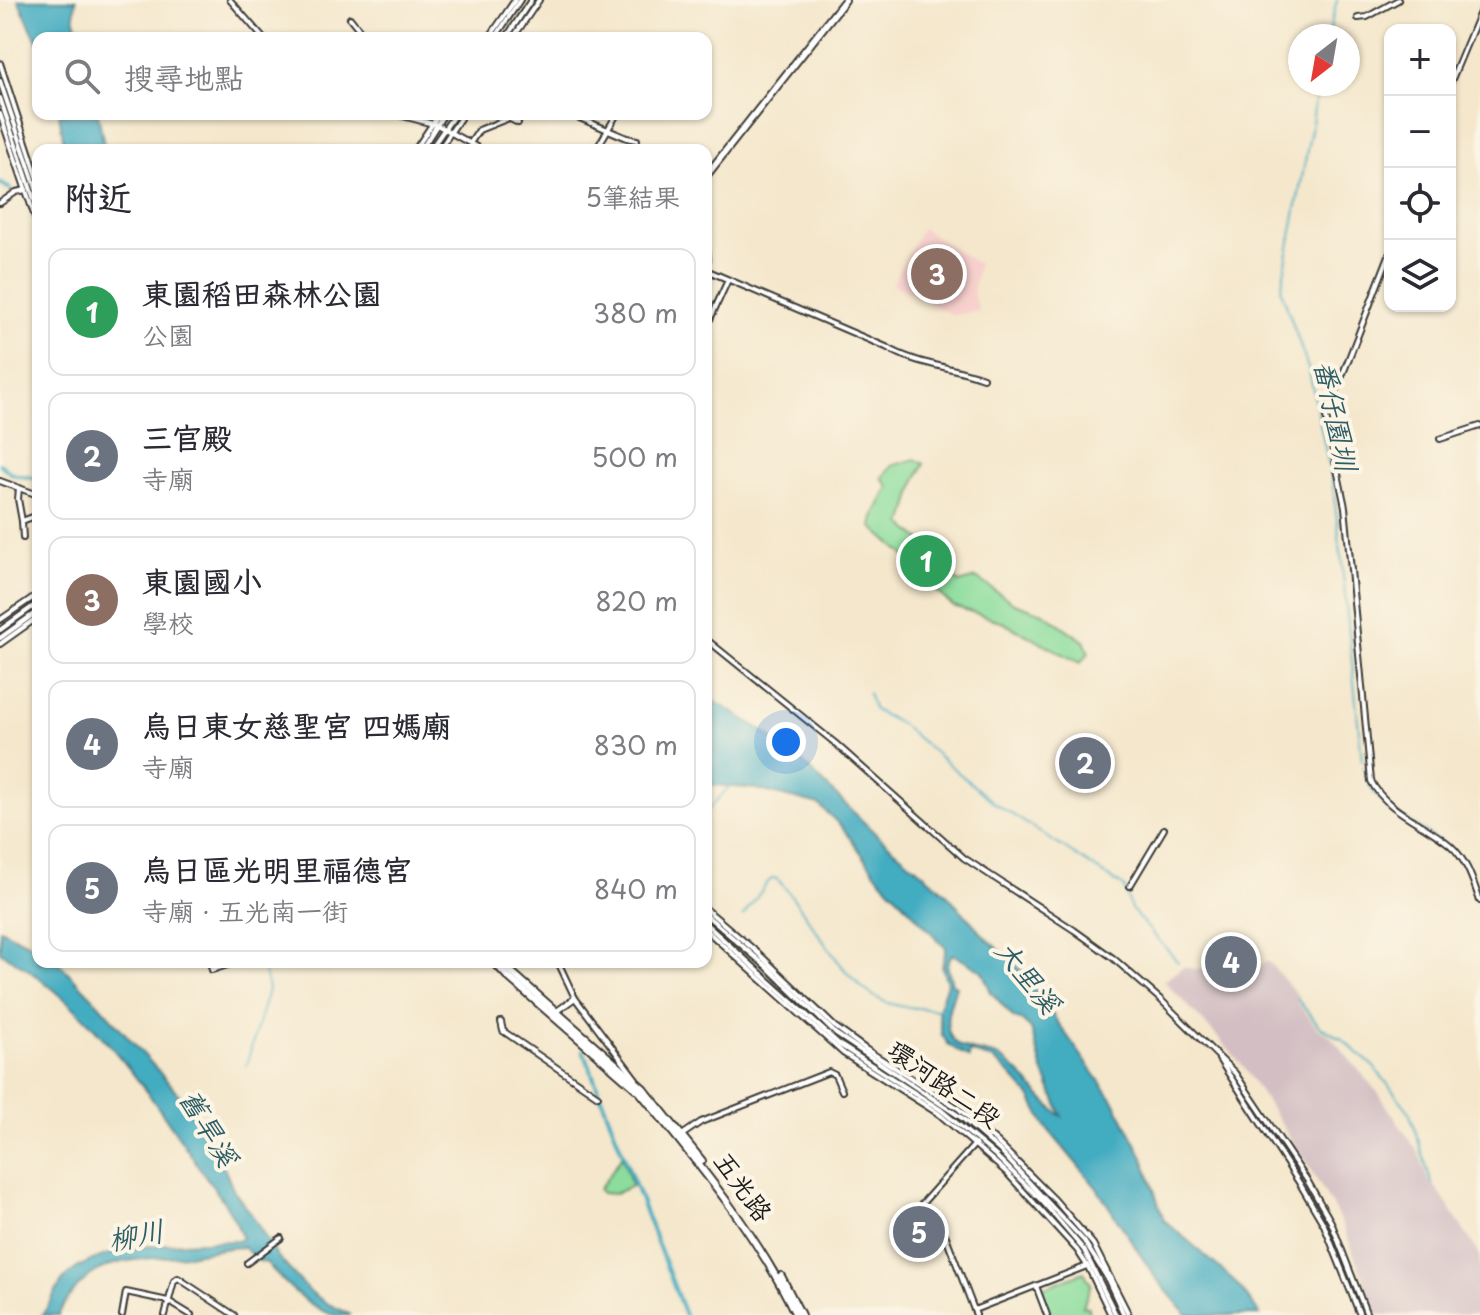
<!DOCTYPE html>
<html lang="zh-TW">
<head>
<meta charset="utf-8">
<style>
	:root { --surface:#fff; --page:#f2f2f3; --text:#2b2b33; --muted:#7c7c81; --line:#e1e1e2; --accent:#0f766e }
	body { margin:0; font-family:"Playpen Sans","LXGW WenKai TC",sans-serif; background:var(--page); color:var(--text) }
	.controls { position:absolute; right:24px; top:24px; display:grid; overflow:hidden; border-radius:16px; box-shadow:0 2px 6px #0004 }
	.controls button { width:72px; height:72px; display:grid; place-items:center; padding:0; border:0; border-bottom:2px solid var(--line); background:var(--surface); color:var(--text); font:40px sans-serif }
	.compass { position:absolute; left:1288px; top:24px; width:72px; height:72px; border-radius:50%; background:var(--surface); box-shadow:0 2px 6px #0004; rotate:211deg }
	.you { position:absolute; left:786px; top:742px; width:28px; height:28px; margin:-20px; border:6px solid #fff; border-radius:50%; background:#1a73e8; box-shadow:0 0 0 12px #1a73e833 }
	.badge { display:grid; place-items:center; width:52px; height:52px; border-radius:50%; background:var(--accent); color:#fff; font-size:26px; font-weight:700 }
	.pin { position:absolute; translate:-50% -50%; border:4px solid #fff; box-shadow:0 2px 8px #0006 }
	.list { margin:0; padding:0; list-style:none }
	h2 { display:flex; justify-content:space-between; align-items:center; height:104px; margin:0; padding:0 32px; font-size:34px }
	h2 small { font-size:26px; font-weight:400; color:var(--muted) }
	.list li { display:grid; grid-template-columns:52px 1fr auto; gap:24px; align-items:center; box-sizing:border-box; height:128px; margin:0 16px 16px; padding:0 16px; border:2px solid var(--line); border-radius:16px }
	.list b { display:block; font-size:30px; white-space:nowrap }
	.list p { margin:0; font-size:26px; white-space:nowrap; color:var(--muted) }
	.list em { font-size:26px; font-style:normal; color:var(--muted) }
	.icon { flex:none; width:44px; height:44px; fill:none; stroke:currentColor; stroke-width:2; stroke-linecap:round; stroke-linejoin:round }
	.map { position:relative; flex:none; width:1480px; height:1315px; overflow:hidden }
	.search { position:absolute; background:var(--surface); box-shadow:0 2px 6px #0004; left:32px; top:32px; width:680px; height:88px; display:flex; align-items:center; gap:20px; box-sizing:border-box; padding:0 28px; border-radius:16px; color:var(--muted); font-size:30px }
	.panel { position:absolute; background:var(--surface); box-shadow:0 2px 6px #0004; left:32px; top:144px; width:680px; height:824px; border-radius:16px }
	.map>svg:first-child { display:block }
	.built { fill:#f7d0cd }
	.industrial { fill:#d2bec3 }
	.green { fill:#8cdd9d; stroke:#547c5c; stroke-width:2 }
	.water { fill:#42acc1; stroke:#2f646e; stroke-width:2; fill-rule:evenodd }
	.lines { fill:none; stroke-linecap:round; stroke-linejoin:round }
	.stream { stroke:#42acc1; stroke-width:2 }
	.canal { stroke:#42acc1; stroke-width:4 }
	.minor-casing { stroke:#3c3a36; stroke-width:8 }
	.major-casing { stroke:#3c3a36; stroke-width:10 }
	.minor { stroke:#fff; stroke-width:4 }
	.major { stroke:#fff; stroke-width:6 }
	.labels { text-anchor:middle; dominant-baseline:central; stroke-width:8; stroke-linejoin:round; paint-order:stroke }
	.street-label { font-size:26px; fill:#1c1c1c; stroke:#fcf5e5 }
	.water-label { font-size:28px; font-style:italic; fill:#2d5d66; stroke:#fcf5e5 }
</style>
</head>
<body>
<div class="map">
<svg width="1480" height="1315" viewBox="0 0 1480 1315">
	<rect width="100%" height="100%" fill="#fcf5e5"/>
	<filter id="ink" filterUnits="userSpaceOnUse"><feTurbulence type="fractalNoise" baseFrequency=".0125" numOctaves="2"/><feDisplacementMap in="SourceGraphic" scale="16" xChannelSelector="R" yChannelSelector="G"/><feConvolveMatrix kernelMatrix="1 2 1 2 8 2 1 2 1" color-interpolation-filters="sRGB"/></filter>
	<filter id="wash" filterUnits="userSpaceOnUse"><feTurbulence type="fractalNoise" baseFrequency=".006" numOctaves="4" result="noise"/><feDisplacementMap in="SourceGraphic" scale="32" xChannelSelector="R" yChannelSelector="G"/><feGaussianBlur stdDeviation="1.8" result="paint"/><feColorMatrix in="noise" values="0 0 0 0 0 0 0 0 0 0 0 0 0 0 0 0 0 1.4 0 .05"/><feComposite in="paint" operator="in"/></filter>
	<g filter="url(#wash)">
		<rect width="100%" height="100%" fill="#f4e7cc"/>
		<!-- built -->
		<path class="built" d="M922,228L978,264L973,294L979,311L952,315L892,284Z"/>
		<!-- industrial -->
		<path class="industrial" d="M1267,960L1299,997L1296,1001L1318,1029L1329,1035L1379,1094L1419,1154L1430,1184L1433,1183L1480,1255V1315H1377L1342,1223L1310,1168L1243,1066L1214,1033L1164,981L1183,967L1196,969L1206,967L1249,976Z"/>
		<!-- green -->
		<g class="green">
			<path d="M915,459L924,464L916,480L903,525L931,548L959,583L976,578L1014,603L1043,613L1084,641L1089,653L1080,663L1000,621L953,606L936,591L920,569L872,527L875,514L889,487L882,478L891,466Z"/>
			<path d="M622,1156L632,1186L614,1194L602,1193L599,1190Z"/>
			<path d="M1084,1272L1091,1284L1083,1306L1089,1307V1315H1050L1040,1291L1042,1288Z"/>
		</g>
		<!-- water -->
		<g class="water">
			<path d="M18,0H76L74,15L80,38H38V43Z"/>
			<path d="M59,114H98L105,150H65Z"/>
			<path d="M706,696L762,730L799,759L877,835L944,891L987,939L1020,969L1115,1103L1143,1157L1164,1220L1231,1278L1247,1296L1260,1315H1187L1155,1277L1096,1187L1046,1127L1030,1096L1009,1073L993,1059L969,1052V1058L949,1045L942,1035L938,1010L947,983L942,967L946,948L878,876L842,827L819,805L756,789L706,784ZM952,954L982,971L991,992L1014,1018L1021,1020L1031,1029L1043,1071L1062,1116C1038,1100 1024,1071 999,1057C985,1050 963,1053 953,1040C941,1024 951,1003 956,986L952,984L947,964Z"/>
			<path d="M0,929L38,948V962H58L97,1002L177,1092L216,1149L234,1191L250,1212L277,1256L307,1289L326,1303L351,1315C345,1315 337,1315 331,1314C308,1307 282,1281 267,1263L259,1261L243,1247C224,1247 205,1253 186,1255C127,1262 91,1254 58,1315H42C51,1304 55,1289 65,1278C100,1242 189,1242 237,1241L242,1238C235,1214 215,1190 201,1170C147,1089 87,1001 0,952Z"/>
		</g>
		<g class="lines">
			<!-- stream -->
			<g class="stream">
				<path d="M1328,36L1337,0"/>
				<path d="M1317,84L1312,124L1281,290L1309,371L1331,475L1338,526L1362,760"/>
				<path d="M868,693L874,710L901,724L993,802L1124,887L1131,909L1178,962"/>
				<path d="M1363,766C1369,806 1409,819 1438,841C1447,847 1454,855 1462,863"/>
				<path d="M706,812L730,786"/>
				<path d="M1475,894L1480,907"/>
				<path d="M743,916L768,882L773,878L777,879C812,914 841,986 888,1003C903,1008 922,1008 938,1010"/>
				<path d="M1297,999L1320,1027L1342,1039L1374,1067L1409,1111L1432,1184"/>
				<path d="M246,1066L266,997L268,989L262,962"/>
			</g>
			<!-- canal -->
			<g class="canal">
				<path d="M0,183L10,189"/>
				<path d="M0,464L12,474L38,479"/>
				<path d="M583,1050L685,1315"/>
			</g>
		</g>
	</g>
	<g filter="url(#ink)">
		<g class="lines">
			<defs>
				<g id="minor">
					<path d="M230,0L263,38"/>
					<path d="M350,18L366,38"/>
					<path d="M1358,18L1367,17L1398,0"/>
					<path d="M489,38L515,0"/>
					<path d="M495,38L520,0"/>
					<path d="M506,38L531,0"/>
					<path d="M513,38L539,0"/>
					<path d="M0,63L38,179"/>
					<path d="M0,81L38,194"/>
					<path d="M1450,84L1480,12"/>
					<path d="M0,98L38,211"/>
					<path d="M0,114L38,226"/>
					<path d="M395,114L437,125L482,150"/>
					<path d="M570,114L627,138L637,140"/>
					<path d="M506,117L518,123"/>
					<path d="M471,142L479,130L519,114"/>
					<path d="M415,150L439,114"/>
					<path d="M421,150L444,114"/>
					<path d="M430,150L455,114"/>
					<path d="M439,150L463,114"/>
					<path d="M596,150L617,114"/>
					<path d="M0,203L16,192L26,190"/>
					<path d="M706,236L708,260L706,264"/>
					<path d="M1390,253L1326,417L1345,507L1371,781C1387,812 1424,823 1450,845C1467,860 1473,881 1480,901"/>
					<path d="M706,270L886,347C917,365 950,366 983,378"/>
					<path d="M706,328L728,280"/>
					<path d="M1440,439L1480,426"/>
					<path d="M0,481L38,495"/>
					<path d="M19,488L18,499L22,521"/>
					<path d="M23,538L22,521L38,515"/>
					<path d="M0,620L38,594"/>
					<path d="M0,630L38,603"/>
					<path d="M0,638L38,611"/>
					<path d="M706,639L835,743L964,858L1074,930L1113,958L1161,1000L1235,1073L1307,1180L1331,1222L1367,1315"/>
					<path d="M0,644L38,617"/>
					<path d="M1130,886L1164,829"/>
					<path d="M706,909L758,953L834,1026L867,1050L958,1108L999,1144L1055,1200L1093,1244L1129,1315"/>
					<path d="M706,915L767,967L836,1034L962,1118L999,1150L1084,1241L1106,1276L1124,1315"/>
					<path d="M706,924L840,1045L941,1110L995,1155L1042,1201L1084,1250L1116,1315"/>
					<path d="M706,930L843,1053L939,1114L1006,1172L1077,1250L1088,1267L1111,1315"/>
					<path d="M210,962L212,970L237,962"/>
					<path d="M558,962L575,998L636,1079"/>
					<path d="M554,1013L575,998"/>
					<path d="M501,1022L503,1031L598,1096"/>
					<path d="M1219,1059L1300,1184L1324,1225L1360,1315"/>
					<path d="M682,1135L701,1122L829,1072L835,1075L842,1091"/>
					<path d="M975,1144L919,1207L945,1234L976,1315"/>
					<path d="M247,1263L281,1238"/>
					<path d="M1036,1286L1047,1315"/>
					<path d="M974,1310L1087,1266"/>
					<path d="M122,1315L126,1292L168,1301L191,1315"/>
					<path d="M165,1315L174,1281L178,1278L234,1315"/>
				</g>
				<g id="major">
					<path d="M706,176L845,0"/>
					<path d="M494,962L507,976L640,1092L654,1109C707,1174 760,1239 796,1315"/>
					<path d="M500,962L643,1088L702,1161"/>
					<path d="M781,1276L801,1315"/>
				</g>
			</defs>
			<!-- minor casing -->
			<use href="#minor" class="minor-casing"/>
			<!-- major casing -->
			<use href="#major" class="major-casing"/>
			<!-- minor -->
			<use href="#minor" class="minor"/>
			<!-- major -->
			<use href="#major" class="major"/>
		</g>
	</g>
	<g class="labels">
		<!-- street labels -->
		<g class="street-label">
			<text transform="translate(945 1083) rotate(35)">環河路二段</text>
			<text transform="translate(744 1186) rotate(54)">五光路</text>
		</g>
		<!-- water labels -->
		<g class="water-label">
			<text transform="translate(1337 415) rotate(78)">番仔園圳</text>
			<text transform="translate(1029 976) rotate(51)">大里溪</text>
			<text transform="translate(210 1127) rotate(59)">舊旱溪</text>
			<text transform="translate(136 1234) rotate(-10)">柳川</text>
		</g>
	</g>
</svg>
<div class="controls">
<button>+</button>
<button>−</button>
<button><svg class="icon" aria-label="locate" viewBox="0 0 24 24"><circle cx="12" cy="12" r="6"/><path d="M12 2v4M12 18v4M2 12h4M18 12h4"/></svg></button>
<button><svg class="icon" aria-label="layers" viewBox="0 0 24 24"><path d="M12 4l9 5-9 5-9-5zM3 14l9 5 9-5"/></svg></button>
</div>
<svg class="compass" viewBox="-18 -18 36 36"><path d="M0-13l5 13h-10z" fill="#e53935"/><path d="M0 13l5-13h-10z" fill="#7c7c81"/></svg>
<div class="you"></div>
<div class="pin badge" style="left:926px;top:561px;background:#2e9e5b">1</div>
<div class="pin badge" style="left:1085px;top:763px;background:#6b7280">2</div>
<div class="pin badge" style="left:937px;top:274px;background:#8d6e63">3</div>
<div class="pin badge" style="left:1231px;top:962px;background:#6b7280">4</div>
<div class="pin badge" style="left:919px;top:1232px;background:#6b7280">5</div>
<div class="search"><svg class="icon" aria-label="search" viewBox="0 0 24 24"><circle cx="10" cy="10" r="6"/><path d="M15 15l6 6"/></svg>搜尋地點</div>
<section class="panel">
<h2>附近<small>5筆結果</small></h2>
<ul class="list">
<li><span class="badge" style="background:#2e9e5b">1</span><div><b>東園稻田森林公園</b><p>公園</p></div><em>380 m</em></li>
<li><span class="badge" style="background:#6b7280">2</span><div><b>三官殿</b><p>寺廟</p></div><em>500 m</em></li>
<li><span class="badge" style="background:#8d6e63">3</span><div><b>東園國小</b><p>學校</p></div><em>820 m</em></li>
<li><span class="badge" style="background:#6b7280">4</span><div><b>烏日東女慈聖宮 四媽廟</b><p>寺廟</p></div><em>830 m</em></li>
<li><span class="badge" style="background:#6b7280">5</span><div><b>烏日區光明里福德宮</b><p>寺廟 · 五光南一街</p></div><em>840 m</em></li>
</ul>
</section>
</div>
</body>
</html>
